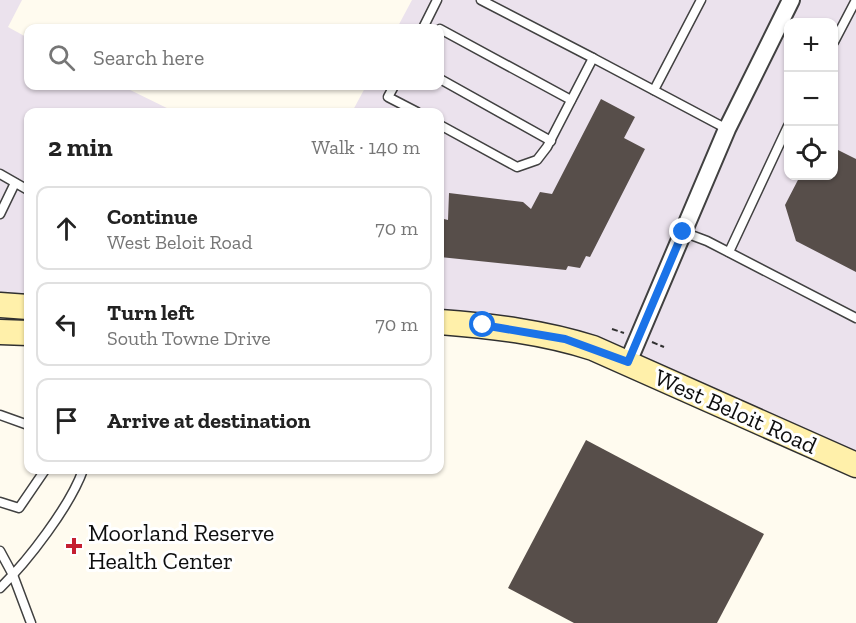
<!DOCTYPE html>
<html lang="en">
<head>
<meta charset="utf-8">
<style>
	:root { --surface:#fff; --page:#f2f2f2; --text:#222; --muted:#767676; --line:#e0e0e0 }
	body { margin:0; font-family:"Zilla Slab",serif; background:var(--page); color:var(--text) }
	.controls { position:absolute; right:18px; top:18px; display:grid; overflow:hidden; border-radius:12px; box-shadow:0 2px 4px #0004 }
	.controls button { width:54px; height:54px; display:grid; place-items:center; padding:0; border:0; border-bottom:2px solid var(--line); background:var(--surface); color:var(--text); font:30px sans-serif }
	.stop { position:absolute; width:18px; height:18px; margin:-14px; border:4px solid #1a73e8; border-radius:50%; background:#fff }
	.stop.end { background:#1a73e8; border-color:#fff; box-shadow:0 2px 6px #0008 }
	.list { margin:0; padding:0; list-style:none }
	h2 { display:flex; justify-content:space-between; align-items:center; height:78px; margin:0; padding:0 24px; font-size:26px }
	h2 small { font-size:20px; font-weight:400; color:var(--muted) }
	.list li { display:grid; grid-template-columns:39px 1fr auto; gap:18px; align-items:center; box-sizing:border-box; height:84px; margin:0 12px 12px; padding:0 12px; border:2px solid var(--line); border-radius:12px }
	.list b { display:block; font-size:22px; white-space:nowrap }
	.list p { margin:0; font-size:20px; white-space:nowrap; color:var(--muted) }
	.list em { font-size:20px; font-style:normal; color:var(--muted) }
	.icon { flex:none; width:33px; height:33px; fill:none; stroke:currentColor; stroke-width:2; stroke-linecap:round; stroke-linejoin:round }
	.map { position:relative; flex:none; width:856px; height:623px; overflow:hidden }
	.search { position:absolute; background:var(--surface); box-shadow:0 2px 4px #0004; left:24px; top:24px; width:420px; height:66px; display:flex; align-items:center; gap:15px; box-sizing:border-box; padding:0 21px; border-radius:12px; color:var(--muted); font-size:22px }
	.panel { position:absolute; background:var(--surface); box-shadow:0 2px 4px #0004; left:24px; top:108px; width:420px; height:366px; border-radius:12px }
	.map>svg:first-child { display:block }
	.industrial { fill:#ebe2ed; fill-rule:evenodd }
	.building { fill:#574e4a }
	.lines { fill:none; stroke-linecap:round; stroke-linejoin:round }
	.lane-casing { stroke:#414141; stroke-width:11 }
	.street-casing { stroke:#414141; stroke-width:20 }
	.secondary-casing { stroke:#303030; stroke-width:27 }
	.path { stroke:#303030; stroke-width:2; stroke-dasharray:6 3; stroke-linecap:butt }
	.lane { stroke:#fff; stroke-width:8 }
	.street { stroke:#fff; stroke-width:16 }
	.secondary { stroke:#fff0aa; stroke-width:24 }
	.route { stroke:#1a73e8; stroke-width:8 }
	.poi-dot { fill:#c51f32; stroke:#fff; stroke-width:2 }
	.labels { text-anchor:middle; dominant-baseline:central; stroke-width:6; stroke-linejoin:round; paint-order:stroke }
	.street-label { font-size:24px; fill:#0e0e0e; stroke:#fff }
	.poi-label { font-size:24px; fill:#0e0e0e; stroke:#fff; text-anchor:start }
</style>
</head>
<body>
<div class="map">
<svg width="856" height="623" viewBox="0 0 856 623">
	<rect width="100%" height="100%" fill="#fffbef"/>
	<!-- industrial -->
	<g class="industrial">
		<path d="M0,0H22L8,27L28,38V86H122L175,112H28V319L0,318Z"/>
		<path d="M412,0H856V465L628,362L440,322V112H352L366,86H440V28H397ZM788,22H834V176H788Z"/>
	</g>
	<!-- building -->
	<g class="building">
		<path d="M601,99L635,117L624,138L645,149L590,257L586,256L580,268L568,266L566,270L440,257V218L448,220L449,193L523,202L531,209L540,192L552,194Z"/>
		<path d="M834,148L856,159V272L796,241L785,205L800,176H834Z"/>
		<path d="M586,440L764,534L717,623H574L508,588Z"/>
	</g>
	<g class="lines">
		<defs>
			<g id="lane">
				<path d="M481,0L593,58"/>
				<path d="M423,28L437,0"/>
				<path d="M440,29L571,100"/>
				<path d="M834,42L856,0"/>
				<path d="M440,79L551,141"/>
				<path d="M394,86L388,97L417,112"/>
				<path d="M654,90L701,0"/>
				<path d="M440,125L517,167L537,160L547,147L593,58L727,129"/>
				<path d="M0,174L28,190"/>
				<path d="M0,214L15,183"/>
				<path d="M683,232L707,241L856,318"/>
				<path d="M729,252L788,126"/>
				<path d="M0,415L28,425"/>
				<path d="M0,502L19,508L45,470"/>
				<path d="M0,551L13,575L31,623"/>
				<path d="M0,588C28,561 70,506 83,470"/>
			</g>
			<path id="street" d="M628,362L727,129L791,0"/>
			<g id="secondary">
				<path d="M0,305L28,307"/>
				<path d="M440,322C492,326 543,332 593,348L856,465"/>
				<path d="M0,332L28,333"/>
			</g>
		</defs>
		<!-- lane casing -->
		<use href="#lane" class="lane-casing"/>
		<!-- street casing -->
		<use href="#street" class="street-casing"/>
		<!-- secondary casing -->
		<use href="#secondary" class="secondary-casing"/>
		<!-- path -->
		<g class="path">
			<path d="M612,329L624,333"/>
			<path d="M652,342L664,347"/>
		</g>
		<!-- lane -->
		<use href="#lane" class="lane"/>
		<!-- street -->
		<use href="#street" class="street"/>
		<!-- secondary -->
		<use href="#secondary" class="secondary"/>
	</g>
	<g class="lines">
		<!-- route -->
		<path class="route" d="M483,325L565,339L628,362L683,232"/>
	</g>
	<!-- markers -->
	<path class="poi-dot" d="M71 537h6v6h6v6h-6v6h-6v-6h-6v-6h6z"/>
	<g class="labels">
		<!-- street labels -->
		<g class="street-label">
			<text transform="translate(736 411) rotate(24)">West Beloit Road</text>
		</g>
		<!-- poi labels -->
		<g class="poi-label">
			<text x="88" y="532">Moorland Reserve<tspan x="88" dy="28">Health Center</tspan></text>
		</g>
	</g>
</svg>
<div class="controls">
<button>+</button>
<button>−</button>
<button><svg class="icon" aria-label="locate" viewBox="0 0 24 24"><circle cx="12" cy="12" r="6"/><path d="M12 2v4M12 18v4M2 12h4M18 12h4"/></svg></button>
</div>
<div class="stop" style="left:483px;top:325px"></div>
<div class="stop end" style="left:683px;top:232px"></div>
<div class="search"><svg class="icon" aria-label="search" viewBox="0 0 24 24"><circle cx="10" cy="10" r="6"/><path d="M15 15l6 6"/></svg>Search here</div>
<section class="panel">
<h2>2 min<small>Walk · 140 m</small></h2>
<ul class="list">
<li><svg class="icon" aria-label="ahead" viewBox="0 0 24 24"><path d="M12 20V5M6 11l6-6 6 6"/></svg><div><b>Continue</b><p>West Beloit Road</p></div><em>70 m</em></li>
<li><svg class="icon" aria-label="left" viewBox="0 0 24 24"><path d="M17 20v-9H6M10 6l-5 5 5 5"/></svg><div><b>Turn left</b><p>South Towne Drive</p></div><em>70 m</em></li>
<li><svg class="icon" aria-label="arrive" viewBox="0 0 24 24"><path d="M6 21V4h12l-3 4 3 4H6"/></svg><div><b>Arrive at destination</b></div></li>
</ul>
</section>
</div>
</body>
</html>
